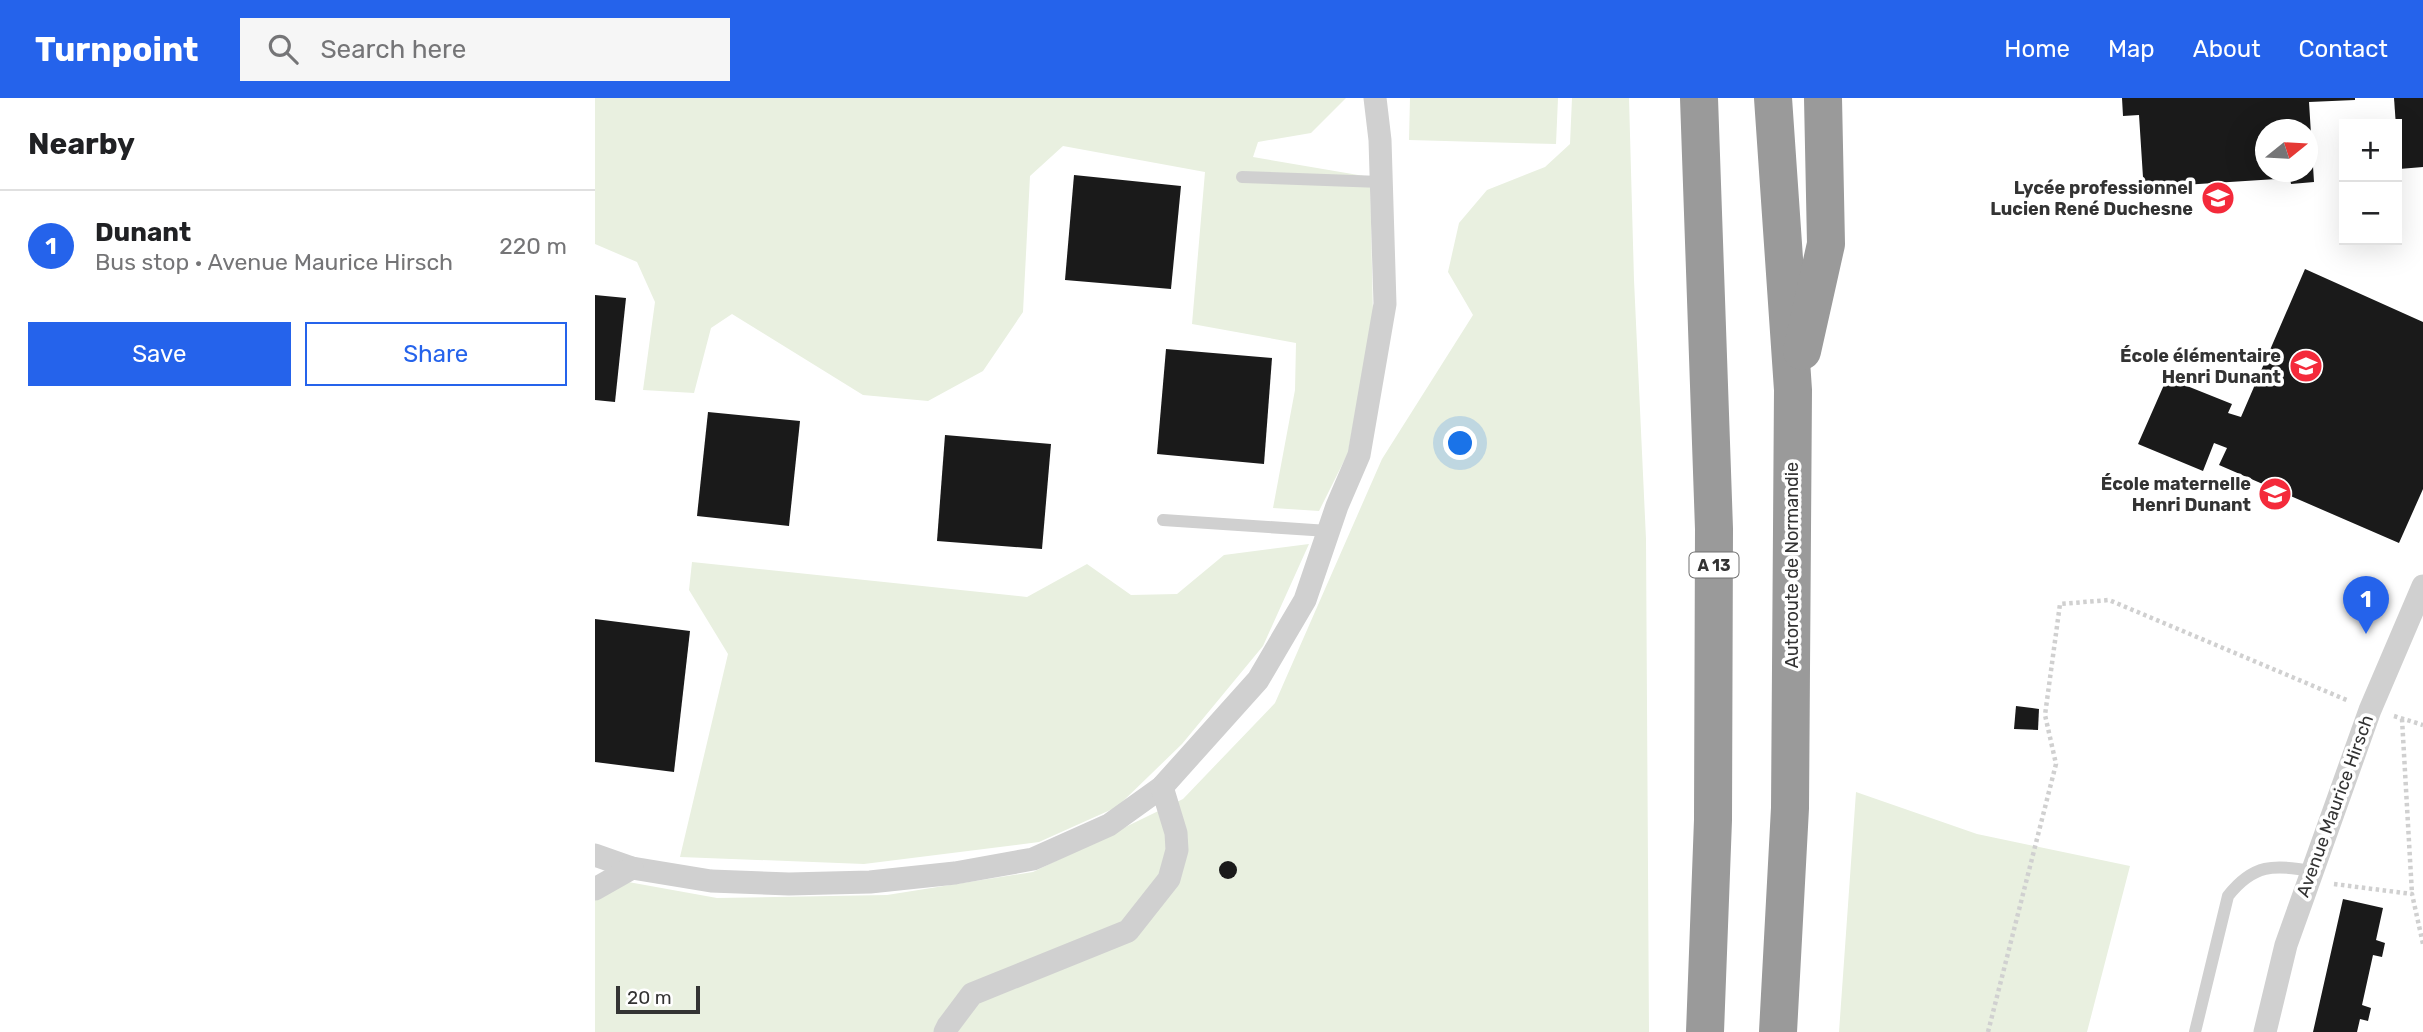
<!DOCTYPE html>
<html lang="en">
<head>
<meta charset="utf-8">
<style>
	:root { --surface:#fff; --page:#f6f6f6; --text:#202124; --muted:#757577; --line:#e0e0e0; --accent:#2563eb }
	body { margin:0; font-family:Rubik,sans-serif; background:var(--page); color:var(--text) }
	.controls { position:absolute; right:21px; top:21px; display:grid; overflow:hidden; border-radius:0px; box-shadow:0 7px 28px #0002 }
	.controls button { width:63px; height:63px; display:grid; place-items:center; padding:0; border:0; border-bottom:2px solid var(--line); background:var(--surface); color:var(--text); font:35px sans-serif }
	.compass { position:absolute; left:1660px; top:21px; width:63px; height:63px; border-radius:50%; background:var(--surface); box-shadow:0 7px 28px #0002; rotate:72deg }
	.scale { position:absolute; left:21px; bottom:18px; width:84px; box-sizing:border-box; padding-left:7px; border:4px solid #333; border-top:0; font-size:19px; line-height:24px; white-space:nowrap; color:#333; -webkit-text-stroke:5px #fff; paint-order:stroke }
	.you { position:absolute; left:866px; top:346px; width:24px; height:24px; margin:-18px; border:5px solid #fff; border-radius:50%; background:#1a73e8; box-shadow:0 0 0 10px #1a73e833 }
	.badge { display:grid; place-items:center; width:46px; height:46px; border-radius:50%; background:var(--accent); color:#fff; font-size:23px; font-weight:700 }
	.pin { position:absolute; translate:-50% -58px; filter:drop-shadow(0 2px 4px #0008) }
	.pin::after { content:''; position:absolute; top:37px; width:24px; height:21px; background:inherit; clip-path:polygon(0 0,100% 0,50% 100%) }
	.list { margin:0; padding:0; list-style:none }
	h2 { display:flex; justify-content:space-between; align-items:center; height:91px; margin:0; padding:0 28px; font-size:30px }
	h2 small { font-size:23px; font-weight:400; color:var(--muted) }
	.list li { display:grid; grid-template-columns:46px 1fr auto; gap:21px; align-items:center; box-sizing:border-box; height:112px; padding:0 28px; border-top:2px solid var(--line) }
	.list b { display:block; font-size:26px; white-space:nowrap }
	.list p { margin:0; font-size:23px; white-space:nowrap; color:var(--muted) }
	.list em { font-size:23px; font-style:normal; color:var(--muted) }
	.actions { display:flex; gap:14px; padding:21px 28px }
	.actions a { flex:1; padding:16px 0; border:2px solid var(--accent); border-radius:0px; text-align:center; font-size:24px; color:var(--accent) }
	.actions .main { background:var(--accent); color:#fff }
	.icon { flex:none; width:38px; height:38px; fill:none; stroke:currentColor; stroke-width:2; stroke-linecap:round; stroke-linejoin:round }
	.map { position:relative; flex:none; width:1828px; height:934px; overflow:hidden }
	header { display:flex; align-items:center; gap:42px; box-sizing:border-box; height:98px; padding:0 35px; background:var(--accent); color:#fff }
	header strong { font-size:33px }
	nav { display:flex; gap:38px; margin-inline-start:auto; font-size:24px }
	.search { width:490px; height:63px; background:var(--page); display:flex; align-items:center; gap:18px; box-sizing:border-box; padding:0 24px; border-radius:0px; color:var(--muted); font-size:26px }
	main { display:flex }
	aside { flex:1; background:var(--surface) }
	.map>svg:first-child { display:block }
	.green { fill:#e9f0e0 }
	.building { fill:#1a1a1a; fill-rule:evenodd }
	.lines { fill:none; stroke-linecap:round; stroke-linejoin:round }
	.path { stroke:#d0d0d0; stroke-width:4.5; stroke-dasharray:3.5 3.5; stroke-linecap:butt }
	.service { stroke:#d0d0d0; stroke-width:12 }
	.minor { stroke:#d0d0d0; stroke-width:23 }
	.motorway { stroke:#9a9a9a; stroke-width:38 }
	.labels { text-anchor:middle; dominant-baseline:central; stroke-width:7; stroke-linejoin:round; paint-order:stroke }
	.shield { fill:#fff; stroke:#707070; stroke-width:2 }
	.shield-label { font-size:16px; font-weight:bold; fill:#333 }
	.poi-label { font-size:18px; font-weight:bold; fill:#333; stroke:#fff; text-anchor:end }
	.street-label { font-size:18px; fill:#333; stroke:#fff }
</style>
</head>
<body>
<header>
<strong>Turnpoint</strong>
<div class="search"><svg class="icon" aria-label="search" viewBox="0 0 24 24"><circle cx="10" cy="10" r="6"/><path d="M15 15l6 6"/></svg>Search here</div>
<nav><a>Home</a><a>Map</a><a>About</a><a>Contact</a></nav>
</header>
<main>
<aside>
<h2>Nearby<small></small></h2>
<ul class="list">
<li><span class="badge">1</span><div><b>Dunant</b><p>Bus stop · Avenue Maurice Hirsch</p></div><em>220 m</em></li>
</ul>
<div class="actions"><a class="main">Save</a><a>Share</a></div>
</aside>
<div class="map">
<svg width="1828" height="934" viewBox="0 0 1828 934">
	<rect width="100%" height="100%" fill="#fff"/>
	<!-- green -->
	<g class="green">
		<path d="M0,0H751L716,35L663,44L658,59L775,79L778,217L753,355L724,413L678,410L700,292L701,245L597,226L610,74L468,48L435,78L428,214L388,273L333,303L268,297L137,216L116,230L99,295L48,292L60,204L42,164L0,146Z"/>
		<path d="M815,0H963L961,46L814,42Z"/>
		<path d="M977,0H1034L1039,182L1051,441L1054,934H0V778L122,800L292,797L438,774L588,701L680,605L787,361L878,217L853,174L864,125L892,92L950,69L975,46Z"/>
		<path d="M714,446L668,548L587,646L522,709L444,744L269,766L85,759L133,556L94,492L97,464L432,499L492,466L536,497L582,496L629,457Z"/>
		<path d="M1261,694L1382,736L1535,768L1492,934H1244Z"/>
	</g>
	<!-- building -->
	<g class="building">
		<path d="M1527,0H1760V2L1714,4L1719,84L1696,86L1695,80L1588,87V92L1549,95L1544,17L1528,18ZM1671,32H1713V74H1671Z"/>
		<path d="M1799,0H1828V69L1804,71Z"/>
		<path d="M479,77L586,88L576,191L470,182Z"/>
		<path d="M1710,171L1828,224V391L1804,445L1624,367L1632,350L1619,345L1608,373L1543,346L1572,280L1637,306L1633,315L1646,319Z"/>
		<path d="M0,197L31,200L20,304L0,302Z"/>
		<path d="M571,251L677,260L669,366L562,356Z"/>
		<path d="M113,314L205,323L194,428L102,418Z"/>
		<path d="M350,337L456,346L447,451L342,443Z"/>
		<path d="M0,521L95,533L79,674L0,664Z"/>
		<path d="M1421,608L1444,611L1443,632L1419,631Z"/>
		<circle cx="633" cy="772" r="9"/>
		<path d="M1748,801L1788,810L1781,842L1790,845L1787,859L1778,857L1767,907L1776,910L1773,923L1765,921L1762,934H1718Z"/>
	</g>
	<g class="lines">
		<!-- path -->
		<g class="path">
			<path d="M1799,618L1828,627"/>
			<path d="M1807,621L1817,796"/>
			<path d="M1739,786L1817,796L1828,846"/>
			<path d="M1393,934L1461,666L1450,617L1465,506L1514,502L1754,603"/>
		</g>
		<!-- service -->
		<g class="service">
			<path d="M647,79L786,84"/>
			<path d="M568,422L733,433"/>
			<path d="M1600,934L1633,798C1658,766 1679,766 1717,773"/>
		</g>
		<!-- minor -->
		<g class="minor">
			<path d="M0,757L37,770L116,783L194,786L275,784L360,775L438,761L514,727L567,689L663,582L710,502L742,408L764,357L790,206L785,42L780,0"/>
			<path d="M0,791L37,770"/>
			<path d="M350,934L353,928L377,896L533,833L574,781L582,752L581,735L567,689"/>
			<path d="M1670,934L1691,847L1775,612L1828,488"/>
		</g>
		<!-- motorway -->
		<g class="motorway">
			<path d="M1104,0L1119,431L1118,722L1110,934"/>
			<path d="M1178,0L1198,292L1195,710L1183,934"/>
			<path d="M1207,253L1231,146L1228,0"/>
		</g>
	</g>
	<!-- icons -->
	<defs>
		<symbol id="school-disc" viewBox="-11 -11 22 22"><circle r="9.5" fill="#f42a3b" stroke="#fff"/><path d="M0-5L7-2L0 1L-7-2ZM-4 1L0 2.5L4 1V4Q0 6-4 4Z" fill="#fff"/></symbol>
	</defs>
	<g fill-rule="evenodd">
		<use href="#school-disc" x="1604" y="81" width="38" height="38"/>
		<use href="#school-disc" x="1692" y="249" width="38" height="38"/>
		<use href="#school-disc" x="1661" y="377" width="38" height="38"/>
	</g>
	<g class="labels">
		<!-- shield labels -->
		<rect class="shield" x="1094.5" y="454.5" width="49" height="25" rx="5"/>
		<g class="shield-label">
			<text x="1119" y="467">A 13</text>
		</g>
		<!-- poi labels -->
		<g class="poi-label">
			<text x="1598" y="90">Lycée professionnel<tspan x="1598" dy="21">Lucien René Duchesne</tspan></text>
			<text x="1686" y="258">École élémentaire<tspan x="1686" dy="21">Henri Dunant</tspan></text>
			<text x="1656" y="386">École maternelle<tspan x="1656" dy="21">Henri Dunant</tspan></text>
		</g>
		<!-- street labels -->
		<g class="street-label">
			<text transform="translate(1197 467) rotate(-90)">Autoroute de Normandie</text>
			<text transform="translate(1740 708) rotate(-70)">Avenue Maurice Hirsch</text>
		</g>
	</g>
</svg>
<div class="controls">
<button>+</button>
<button>−</button>
</div>
<svg class="compass" viewBox="-18 -18 36 36"><path d="M0-13l5 13h-10z" fill="#e53935"/><path d="M0 13l5-13h-10z" fill="#757577"/></svg>
<div class="scale">20 m</div>
<div class="you"></div>
<div class="pin badge" style="left:1771px;top:536px">1</div>
</div>
</main>
</body>
</html>
